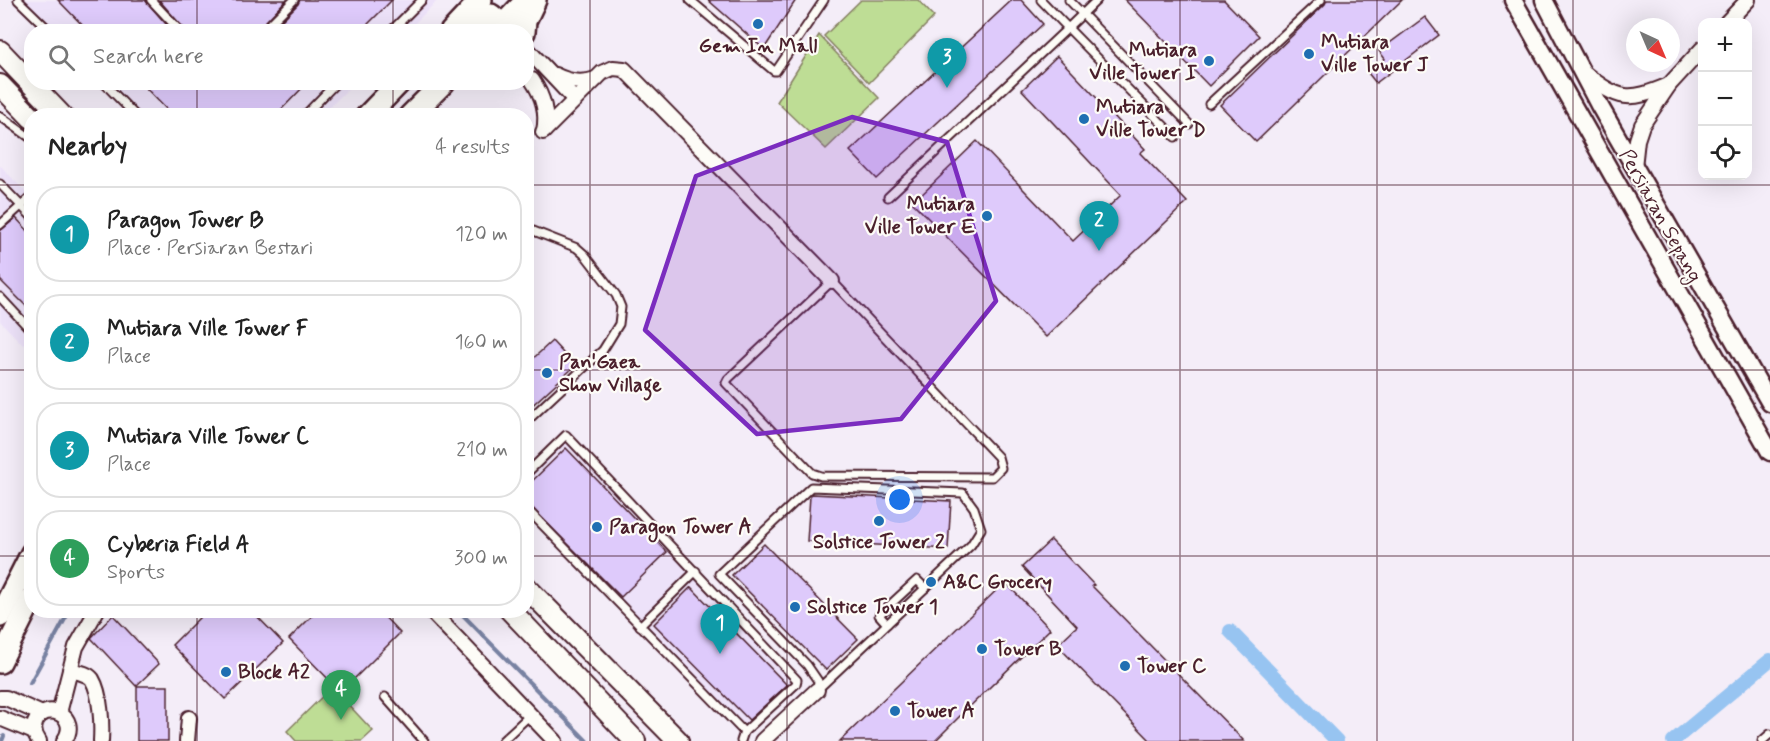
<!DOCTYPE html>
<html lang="en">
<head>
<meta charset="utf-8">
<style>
	:root { --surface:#fff; --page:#f2f2f2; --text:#222; --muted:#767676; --line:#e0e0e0; --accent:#ea580c }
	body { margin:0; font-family:Mynerve,sans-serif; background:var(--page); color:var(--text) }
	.controls { position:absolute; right:18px; top:18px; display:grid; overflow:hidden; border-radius:12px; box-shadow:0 6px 24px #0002 }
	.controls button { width:54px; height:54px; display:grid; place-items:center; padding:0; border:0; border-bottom:2px solid var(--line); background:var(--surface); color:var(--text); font:30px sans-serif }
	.compass { position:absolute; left:1626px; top:18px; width:54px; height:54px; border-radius:50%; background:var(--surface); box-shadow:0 6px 24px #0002; rotate:136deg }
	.you { position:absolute; left:900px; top:500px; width:21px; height:21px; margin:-15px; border:4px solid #fff; border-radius:50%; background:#1a73e8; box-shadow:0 0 0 9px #1a73e833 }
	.badge { display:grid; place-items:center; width:39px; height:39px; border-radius:50%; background:var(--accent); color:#fff; font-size:20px; font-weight:700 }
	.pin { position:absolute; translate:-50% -50px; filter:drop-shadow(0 2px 3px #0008) }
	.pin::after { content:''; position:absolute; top:32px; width:21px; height:18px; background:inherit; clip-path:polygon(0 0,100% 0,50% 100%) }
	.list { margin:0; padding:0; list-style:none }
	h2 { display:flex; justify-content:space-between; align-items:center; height:78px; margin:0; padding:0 24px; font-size:26px }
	h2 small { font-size:20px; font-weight:400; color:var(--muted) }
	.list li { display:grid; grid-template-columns:39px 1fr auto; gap:18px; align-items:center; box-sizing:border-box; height:96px; margin:0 12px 12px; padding:0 12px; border:2px solid var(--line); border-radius:24px }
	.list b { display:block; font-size:22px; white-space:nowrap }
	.list p { margin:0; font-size:20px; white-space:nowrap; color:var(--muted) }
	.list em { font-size:20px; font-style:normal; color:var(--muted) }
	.icon { flex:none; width:33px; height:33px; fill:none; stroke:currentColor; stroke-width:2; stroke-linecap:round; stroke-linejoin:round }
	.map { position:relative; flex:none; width:1770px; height:741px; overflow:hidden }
	.search { position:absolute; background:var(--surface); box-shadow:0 6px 24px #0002; left:24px; top:24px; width:510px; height:66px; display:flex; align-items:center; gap:15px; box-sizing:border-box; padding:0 21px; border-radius:24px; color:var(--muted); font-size:22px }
	.panel { position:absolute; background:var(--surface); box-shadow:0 6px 24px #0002; left:24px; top:108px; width:510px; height:510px; border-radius:24px }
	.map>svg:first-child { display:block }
	.built { fill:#ede2f9 }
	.green { fill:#bedd95; stroke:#847e60; stroke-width:1.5 }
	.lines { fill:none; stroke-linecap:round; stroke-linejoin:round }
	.stream { stroke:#7882a2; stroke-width:4 }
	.canal { stroke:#97c4f1; stroke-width:14 }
	.building { fill:#decafb; stroke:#4a1f2b; stroke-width:1.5 }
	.service-casing { stroke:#4a1f2b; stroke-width:11 }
	.minor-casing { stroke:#4a1f2b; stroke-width:18 }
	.tertiary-casing { stroke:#4a1f2b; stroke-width:21 }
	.secondary-casing { stroke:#4a1f2b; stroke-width:24 }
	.primary-casing { stroke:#4a1f2b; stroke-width:26 }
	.service { stroke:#fdfcf7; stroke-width:7 }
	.minor { stroke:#fdfcf7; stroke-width:14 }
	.tertiary { stroke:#fdfcf7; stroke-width:16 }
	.secondary { stroke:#fdfcf7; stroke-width:20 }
	.primary { stroke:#fdfcf7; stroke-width:21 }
	.marked { fill:#7b2cbf; fill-opacity:0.2; stroke:#7b2cbf; stroke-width:4.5; stroke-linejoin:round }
	.grid { fill:none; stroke:#4a1f2b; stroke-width:1.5; stroke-opacity:0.55 }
	.poi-dot { fill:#1f6fb2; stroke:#fdfcf7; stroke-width:2 }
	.labels { text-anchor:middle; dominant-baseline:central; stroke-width:4.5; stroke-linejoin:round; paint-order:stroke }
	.poi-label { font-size:20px; font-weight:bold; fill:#4a1f2b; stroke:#fdfcf7; text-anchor:start }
	.street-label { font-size:20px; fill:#4a1f2b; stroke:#fdfcf7 }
</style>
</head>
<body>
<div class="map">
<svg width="1770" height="741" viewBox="0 0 1770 741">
	<rect width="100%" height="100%" fill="#f4edf8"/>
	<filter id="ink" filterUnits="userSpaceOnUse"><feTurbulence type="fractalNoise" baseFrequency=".0167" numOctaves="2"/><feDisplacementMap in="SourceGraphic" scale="12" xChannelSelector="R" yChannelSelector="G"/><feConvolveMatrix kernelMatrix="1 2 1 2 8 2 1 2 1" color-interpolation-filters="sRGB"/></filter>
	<g filter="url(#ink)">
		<!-- built -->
		<g class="built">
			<path d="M16,0H438L406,32L47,31Z"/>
			<path d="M97,83H354L321,116L130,115Z"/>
			<path d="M0,165L31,198V338L23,345L0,321Z"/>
			<path d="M567,439L794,682L745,728L527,503V478Z"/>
		</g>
		<!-- green -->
		<g class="green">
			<path d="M861,0H918L934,17L869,83L824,36Z"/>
			<path d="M819,35L879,98L826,149L777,102Z"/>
			<path d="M332,687L373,731L362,741H296L287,731Z"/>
		</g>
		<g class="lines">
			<!-- stream -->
			<g class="stream">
				<path d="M458,610L587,741"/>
				<path d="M30,683L70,610"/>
				<path d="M2,741L4,736"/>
			</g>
			<!-- canal -->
			<g class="canal">
				<path d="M1230,631L1337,741"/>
				<path d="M1673,741L1770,660"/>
			</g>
		</g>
		<!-- building -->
		<g class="building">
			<path d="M58,0H145L173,32H89Z"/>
			<path d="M159,0H286L256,32H187Z"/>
			<path d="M300,0H392L360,32H270L298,4Z"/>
			<path d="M708,0H796L764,49Z"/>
			<path d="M1012,0H1021L1043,24L877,179L850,151Z"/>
			<path d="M1125,0H1224L1259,36L1209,86Z"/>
			<path d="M1327,0H1402L1256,142L1220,105L1325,4Z"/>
			<path d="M1425,17L1439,35L1376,83L1368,73L1385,59L1379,51Z"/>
			<path d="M1057,56L1145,149L1140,153L1187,202L1046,337L913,203L977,141L1073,241L1121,195L1022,90Z"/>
			<path d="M140,82H308L275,116H173Z"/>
			<path d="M16,218L32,235V312L0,280V231Z"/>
			<path d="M552,341L575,366L526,411V365Z"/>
			<path d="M566,448L667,552L621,597L526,502V487Z"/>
			<path d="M812,494L951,501L948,549L807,541L810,496Z"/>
			<path d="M1051,540L1094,585L1092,586L1244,741H1151L1057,645L1077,626L1022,567Z"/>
			<path d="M764,544L858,639L826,670L732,575Z"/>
			<path d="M1005,582L1050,629L960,716L935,741H840Z"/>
			<path d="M691,587L787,685L749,720L654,624Z"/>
			<path d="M207,610H251L283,643L225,699L172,645Z"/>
			<path d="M318,610H378L400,633L341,692L289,639Z"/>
			<path d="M113,615L159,664L136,686L91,638Z"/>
			<rect x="137" y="686" width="31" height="55"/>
		</g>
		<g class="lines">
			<defs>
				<g id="service">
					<path d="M18,0L51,32"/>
					<path d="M151,0L181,32"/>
					<path d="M690,0L774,71H776L824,0"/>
					<path d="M1069,0L1189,124"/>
					<path d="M1097,0L1068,28L1175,137"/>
					<path d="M262,32L294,0"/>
					<path d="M390,32L422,0"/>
					<path d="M103,82L136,116"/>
					<path d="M1209,104L1321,0"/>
					<path d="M0,116L32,139"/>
					<path d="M304,116L337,82"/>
					<path d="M0,184L32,217"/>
					<path d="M888,197L1068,28L1041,0"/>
					<path d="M0,225L32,196"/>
					<path d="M526,228L577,248L585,255L616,295L621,307L619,324L603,350L526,422"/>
					<path d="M832,281L998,457L1001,468L992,477L821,476L812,473L726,383L728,379Z"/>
					<path d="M0,297L27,326L32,328"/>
					<path d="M526,474L566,435L797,680L796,684L744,732L741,741"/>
					<path d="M811,487L963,493L974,508L981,529L971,545L817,690L818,681L807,665L719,574Z"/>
					<path d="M526,508L744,732"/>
					<path d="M887,624L879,615L917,580L925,588"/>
					<path d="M640,626L696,571"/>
					<path d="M385,697L424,741"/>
					<path d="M502,741L530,715"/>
					<path d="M1762,741L1770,734"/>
				</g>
				<g id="minor">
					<path d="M1727,22L1748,0"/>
					<path d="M526,48L575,100"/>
					<path d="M1584,73C1620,101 1628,102 1669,85L1642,125L1637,140L1634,167"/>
					<path d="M555,75C568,82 581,84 596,79"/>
					<path d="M532,80C543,96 548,112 544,131"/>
					<path d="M1669,85L1702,49"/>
					<path d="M543,132L602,73L613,68L624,69L832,281"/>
					<path d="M430,610L555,741"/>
					<path d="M70,670C77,672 87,673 92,679C101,694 102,724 101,741"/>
					<path d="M0,698H6L42,714"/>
					<path d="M59,713L76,647L97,610"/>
					<path d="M0,718L34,732"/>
					<path d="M39,741C35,736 33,730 35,723C44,699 82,716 64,741"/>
					<path d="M187,741L189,718"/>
					<path d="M762,741L817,690"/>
				</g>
				<g id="tertiary">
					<path d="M1513,0L1770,452"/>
					<path d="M1544,0L1599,105L1770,403"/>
				</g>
				<g id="secondary">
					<path d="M0,51L62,116"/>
					<path d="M0,85L32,118"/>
					<path d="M526,587L678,741"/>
					<path d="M510,610L635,741"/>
				</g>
				<g id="primary">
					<path d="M451,32L481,0"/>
					<path d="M467,32L484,16L491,15L503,25"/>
					<path d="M496,32L527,0"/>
					<path d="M524,32L525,21L535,0"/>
					<path d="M367,116L400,82"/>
					<path d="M410,116L444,82"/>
					<path d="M0,616L32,553"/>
					<path d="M0,662L32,598"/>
				</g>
			</defs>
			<!-- service casing -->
			<use href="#service" class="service-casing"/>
			<!-- minor casing -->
			<use href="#minor" class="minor-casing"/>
			<!-- tertiary casing -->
			<use href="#tertiary" class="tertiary-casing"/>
			<!-- secondary casing -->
			<use href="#secondary" class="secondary-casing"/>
			<!-- primary casing -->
			<use href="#primary" class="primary-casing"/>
			<!-- service -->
			<use href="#service" class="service"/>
			<!-- minor -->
			<use href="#minor" class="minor"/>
			<!-- tertiary -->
			<use href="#tertiary" class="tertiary"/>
			<!-- secondary -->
			<use href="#secondary" class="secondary"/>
			<!-- primary -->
			<use href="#primary" class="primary"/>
		</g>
	</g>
	<!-- marked area -->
	<path class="marked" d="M852,117L947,142L996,301L901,419L757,434L645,330L696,176Z"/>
	<!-- grid -->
	<path class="grid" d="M197,0V32M393,0V32M590,0V741M787,0V741M983,0V741M1180,0V741M1377,0V741M1573,0V741M197,82V116M393,82V116M0,185H32M526,185H1770M0,370H32M526,370H1770M0,556H32M526,556H1770M197,610V741M393,610V741"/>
	<!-- markers -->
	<g class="poi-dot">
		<circle cx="758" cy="24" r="6"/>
		<circle cx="1309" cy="54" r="6"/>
		<circle cx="1209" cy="61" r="6"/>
		<circle cx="1084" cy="119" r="6"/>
		<circle cx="987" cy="216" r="6"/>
		<circle cx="547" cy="373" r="6"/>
		<circle cx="879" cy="521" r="6"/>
		<circle cx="597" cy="527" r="6"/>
		<circle cx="931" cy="582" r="6"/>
		<circle cx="795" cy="607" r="6"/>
		<circle cx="982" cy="649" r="6"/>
		<circle cx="1125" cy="666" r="6"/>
		<circle cx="226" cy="672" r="6"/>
		<circle cx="895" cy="711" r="6"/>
	</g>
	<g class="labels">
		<!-- poi labels -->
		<g class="poi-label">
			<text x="1321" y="42">Mutiara<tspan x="1321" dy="23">Ville Tower J</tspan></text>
			<text x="758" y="46" text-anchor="middle">Gem In Mall</text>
			<text x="1197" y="50" text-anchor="end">Mutiara<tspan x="1197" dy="23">Ville Tower I</tspan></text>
			<text x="1096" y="107">Mutiara<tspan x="1096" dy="23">Ville Tower D</tspan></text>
			<text x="975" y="204" text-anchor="end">Mutiara<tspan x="975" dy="23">Ville Tower E</tspan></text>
			<text x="559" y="362">Pan'Gaea<tspan x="559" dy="23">Show Village</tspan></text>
			<text x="609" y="527">Paragon Tower A</text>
			<text x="879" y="542" text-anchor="middle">Solstice Tower 2</text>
			<text x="943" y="582">A&amp;C Grocery</text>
			<text x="807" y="607">Solstice Tower 1</text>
			<text x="994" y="649">Tower B</text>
			<text x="1137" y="666">Tower C</text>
			<text x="238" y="672">Block A2</text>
			<text x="907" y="711">Tower A</text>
		</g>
		<!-- street labels -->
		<g class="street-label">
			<text transform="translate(1660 216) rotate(61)">Persiaran Sepang</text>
		</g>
	</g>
</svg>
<div class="controls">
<button>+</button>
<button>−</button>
<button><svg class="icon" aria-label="locate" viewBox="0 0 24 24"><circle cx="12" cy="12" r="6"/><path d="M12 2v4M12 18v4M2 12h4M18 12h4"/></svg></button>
</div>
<svg class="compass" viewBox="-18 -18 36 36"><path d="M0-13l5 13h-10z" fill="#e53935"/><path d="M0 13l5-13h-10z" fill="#767676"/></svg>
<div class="you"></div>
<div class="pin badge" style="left:720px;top:654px;background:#0f9aa8">1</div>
<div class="pin badge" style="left:1099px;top:251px;background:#0f9aa8">2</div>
<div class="pin badge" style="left:947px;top:88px;background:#0f9aa8">3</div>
<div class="pin badge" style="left:341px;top:720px;background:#2e9e5b">4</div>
<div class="search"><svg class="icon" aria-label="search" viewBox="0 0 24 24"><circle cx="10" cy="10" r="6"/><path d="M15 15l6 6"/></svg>Search here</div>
<section class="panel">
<h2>Nearby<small>4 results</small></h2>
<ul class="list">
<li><span class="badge" style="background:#0f9aa8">1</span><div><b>Paragon Tower B</b><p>Place · Persiaran Bestari</p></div><em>120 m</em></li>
<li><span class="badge" style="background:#0f9aa8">2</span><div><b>Mutiara Ville Tower F</b><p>Place</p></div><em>160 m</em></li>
<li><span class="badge" style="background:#0f9aa8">3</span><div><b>Mutiara Ville Tower C</b><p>Place</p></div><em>210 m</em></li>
<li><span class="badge" style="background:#2e9e5b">4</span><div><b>Cyberia Field A</b><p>Sports</p></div><em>300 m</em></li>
</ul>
</section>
</div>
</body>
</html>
